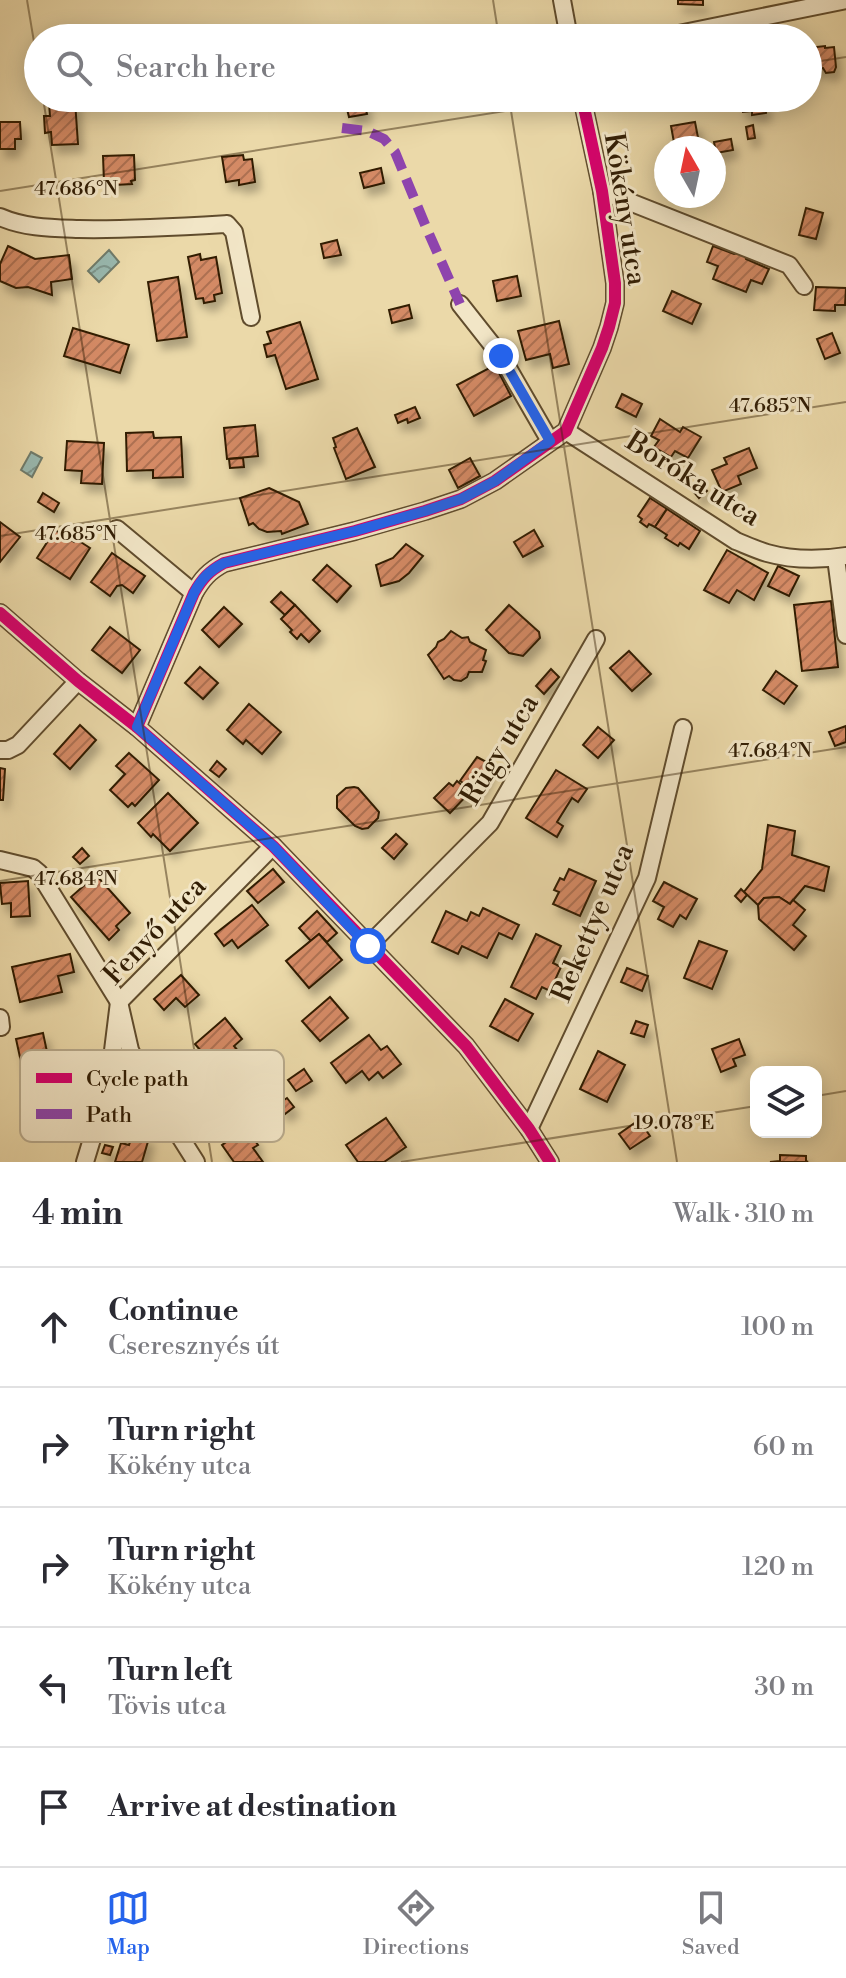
<!DOCTYPE html>
<html lang="en">
<head>
<meta charset="utf-8">
<style>
	:root { --surface:#fff; --page:#f7f7f7; --text:#2b2b33; --muted:#7c7c81; --line:#e1e1e2; --accent:#2563eb }
	body { margin:0; font-family:"Libre Bodoni",serif; background:var(--page); color:var(--text) }
	.controls { position:absolute; right:24px; bottom:24px; display:grid; overflow:hidden; border-radius:16px; box-shadow:0 4px 20px #0003 }
	.controls button { width:72px; height:72px; display:grid; place-items:center; padding:0; border:0; border-bottom:2px solid var(--line); background:var(--surface); color:var(--text); font:40px sans-serif }
	.compass { position:absolute; left:654px; top:136px; width:72px; height:72px; border-radius:50%; background:var(--surface); box-shadow:0 4px 20px #0003; rotate:351deg }
	.stop { position:absolute; width:24px; height:24px; margin:-18px; border:6px solid #2563eb; border-radius:50%; background:#fff }
	.stop.end { background:#2563eb; border-color:#fff; box-shadow:0 2px 8px #0008 }
	.list { margin:0; padding:0; list-style:none }
	h2 { display:flex; justify-content:space-between; align-items:center; height:104px; margin:0; padding:0 32px; font-size:34px }
	h2 small { font-size:26px; font-weight:400; color:var(--muted) }
	.list li { display:grid; grid-template-columns:52px 1fr auto; gap:24px; align-items:center; box-sizing:border-box; height:120px; padding:0 32px; border-top:2px solid var(--line) }
	.list b { display:block; font-size:30px; white-space:nowrap }
	.list p { margin:0; font-size:26px; white-space:nowrap; color:var(--muted) }
	.list em { font-size:26px; font-style:normal; color:var(--muted) }
	.icon { flex:none; width:44px; height:44px; fill:none; stroke:currentColor; stroke-width:2; stroke-linecap:round; stroke-linejoin:round }
	.map { position:relative; flex:none; width:846px; height:1162px; overflow:hidden }
	.search { position:absolute; background:var(--surface); box-shadow:0 4px 20px #0003; left:24px; right:24px; top:24px; height:88px; display:flex; align-items:center; gap:20px; box-sizing:border-box; padding:0 28px; border-radius:44px; color:var(--muted); font-size:30px }
	.sheet { height:704px; background:var(--surface) }
	nav { display:flex; justify-content:space-around; align-items:center; box-sizing:border-box; height:112px; border-top:2px solid var(--line); background:var(--surface); font-size:22px; color:var(--muted) }
	nav a { display:grid; justify-items:center; gap:4px }
	nav .on { color:var(--accent) }
	.map>svg:first-child { display:block }
	.water { fill:url(#water-waves); stroke:#6f7b6b; stroke-width:2 }
	.building { fill:url(#building-hatch); stroke:#311d04; stroke-width:2; filter:url(#shadow) }
	.lines { fill:none; stroke-linecap:round; stroke-linejoin:round }
	.minor-casing { stroke:#604c2d; stroke-width:20 }
	.minor { stroke:#f2e6c7; stroke-width:16 }
	.quiet { stroke:#8e44ad; stroke-width:10; stroke-dasharray:20 10; stroke-linecap:butt }
	.cycleway-casing { stroke:#f2e6c7; stroke-width:17 }
	.cycleway { stroke:#d6006c; stroke-width:12 }
	.route { stroke:#2563eb; stroke-width:10 }
	.ticks { fill:none; stroke:#311d04; stroke-width:2; stroke-opacity:0.45 }
	.labels { text-anchor:middle; dominant-baseline:central; stroke-width:6; stroke-linejoin:round; paint-order:stroke }
	.street-label { font-size:28px; fill:#311d04; stroke:#f2e6c7 }
	.key { fill:#f2e6c7; stroke:#b8aa8c; stroke-width:2 }
	.key-label { font-size:22px; fill:#311d04 }
	.ticks-label { font-size:20px; text-anchor:middle; fill:#311d04; stroke:#f2e6c7; stroke-width:6; stroke-linejoin:round; paint-order:stroke }
</style>
</head>
<body>
<div class="map">
<svg width="846" height="1162" viewBox="0 0 846 1162">
	<defs>
		<pattern id="water-waves" width="16" height="10" patternUnits="userSpaceOnUse" patternTransform="scale(2)"><rect width="16" height="10" fill="#99b9b0"/><path d="M0 5q4-4 8 0t8 0" fill="none" stroke="#7d968d"/></pattern>
		<pattern id="building-hatch" width="6" height="6" patternUnits="userSpaceOnUse" patternTransform="scale(2)"><rect width="6" height="6" fill="#d48a65"/><path d="M-1 1l2-2M0 6l6-6M5 7l2-2" fill="none" stroke="#ad7051"/></pattern>
		<filter id="shadow"><feDropShadow dx="5" dy="8" stdDeviation="4" flood-color="#0004"/></filter>
	</defs>
	<rect width="100%" height="100%" fill="#ebd9a9"/>
	<filter id="stains"><feTurbulence type="fractalNoise" baseFrequency=".0025" numOctaves="4"/><feColorMatrix values="0 0 0 0 .2 0 0 0 0 .09 0 0 0 0 .02 0 0 0 .5 -.17"/></filter>
	<radialGradient id="worn" r=".72"><stop offset=".6" stop-color="#630" stop-opacity="0"/><stop offset="1" stop-color="#630" stop-opacity=".3"/></radialGradient>
	<!-- water -->
	<g class="water">
		<path d="M109,250L119,262L99,282L88,271Z"/>
		<path d="M31,452L42,458L32,477L21,470Z"/>
	</g>
	<!-- building -->
	<g class="building">
		<path d="M678,0H703V5L678,4Z"/>
		<path d="M205,27L206,36L233,34V38H175L184,37L183,29Z"/>
		<path d="M825,46V48L834,47L836,67L834,72L826,73L823,68L808,70V48Z"/>
		<path d="M363,98L367,114L349,117L345,101Z"/>
		<path d="M742,98H762L763,103H765L766,113L752,115V111L743,112Z"/>
		<path d="M75,101L78,144L52,145L51,132L45,133L44,116H50L49,103Z"/>
		<path d="M0,122H20L21,139H15V149H0Z"/>
		<path d="M695,122L700,148H675L671,126Z"/>
		<path d="M753,125L755,138L748,139L746,127Z"/>
		<path d="M731,139L733,150L716,153L714,142Z"/>
		<path d="M134,155L135,180L131,181L132,184L115,185V182H104L103,156Z"/>
		<path d="M243,155L244,160L252,159L255,182L239,185V180L226,182L222,157Z"/>
		<path d="M381,168L384,183L364,188L360,173Z"/>
		<path d="M806,208L823,213L816,239L799,235Z"/>
		<path d="M337,240L341,255L324,258L321,244Z"/>
		<path d="M8,246L35,259L69,255L72,279L51,282L52,295L28,287L16,288L0,281V264Z"/>
		<path d="M713,246L734,254L738,253L745,255L746,259L769,269L762,284L751,280L746,292L713,279L718,266L707,262Z"/>
		<path d="M200,254L201,260L216,257L222,293L214,295L215,301L204,303L203,298L196,299L188,257Z"/>
		<path d="M517,276L521,296L497,301L493,281Z"/>
		<path d="M178,277L187,337L157,341L148,282Z"/>
		<path d="M816,287L846,288L845,305H835V311L814,310Z"/>
		<path d="M672,291L701,304L692,324L663,311Z"/>
		<path d="M409,305L412,318L392,323L389,310Z"/>
		<path d="M559,321L569,364L553,368L550,354L526,360L518,331Z"/>
		<path d="M300,322L318,379L286,389L275,355L267,357L264,345L271,343L267,332Z"/>
		<path d="M73,328L129,345L120,373L64,356Z"/>
		<path d="M832,333L840,353L825,359L817,339Z"/>
		<path d="M495,365L511,396L474,416L457,385Z"/>
		<path d="M622,394L642,404L636,417L616,407Z"/>
		<path d="M415,407L420,418L408,423L407,419L398,423L395,415Z"/>
		<path d="M660,419L680,432L683,427L701,437L688,458L675,451L671,457L654,447L659,440L651,436Z"/>
		<path d="M255,425L258,456L227,459L224,428Z"/>
		<path d="M357,428L375,467L346,479L334,448L336,447L333,438Z"/>
		<path d="M153,432L154,438L181,437L183,477L153,478V470L127,471L126,433Z"/>
		<path d="M67,441L104,443L102,484L81,483L82,471L65,470Z"/>
		<path d="M749,448L757,468L738,476L741,484L722,492L712,470L727,464L724,458Z"/>
		<path d="M243,458L244,467L230,468L229,459Z"/>
		<path d="M470,458L480,476L458,488L449,470Z"/>
		<path d="M701,484L707,491L699,498L693,491Z"/>
		<path d="M269,488L299,502L308,524L282,534L281,531L267,532L259,529L253,523L249,525L240,498Z"/>
		<path d="M43,493L59,503L54,512L38,502Z"/>
		<path d="M650,498L667,509L655,527L649,524L647,527L640,522L642,519L638,516Z"/>
		<path d="M667,509L700,531L689,549L680,543L678,546L665,538L667,535L655,527Z"/>
		<path d="M0,522L20,537L0,562Z"/>
		<path d="M55,530L74,542L76,539L90,548L70,579L37,558Z"/>
		<path d="M534,530L543,546L523,557L514,542Z"/>
		<path d="M406,544L423,556L409,573L399,581L381,586L376,565L393,558Z"/>
		<path d="M727,550L768,573L754,600L737,590L729,603L704,590Z"/>
		<path d="M112,553L145,576L133,593L122,585L117,586L110,596L91,582Z"/>
		<path d="M327,565L351,586L337,602L313,580Z"/>
		<path d="M778,566L799,576L789,596L768,586Z"/>
		<path d="M281,592L295,605L285,615L271,602Z"/>
		<path d="M831,601L838,667L802,671L794,605Z"/>
		<path d="M295,605L320,631L309,642L301,634L297,639L290,632L292,630L281,619Z"/>
		<path d="M509,605L539,632L540,638L523,656L509,653L486,630Z"/>
		<path d="M224,607L242,624L219,647L202,630Z"/>
		<path d="M110,627L140,650L122,673L92,650Z"/>
		<path d="M451,631L462,638L468,637L470,642L486,650L483,660L486,661L482,672H469L467,677L461,681L454,680L449,676L444,679L428,655L436,647L438,642L444,639Z"/>
		<path d="M629,651L651,674L632,691L610,668Z"/>
		<path d="M200,667L218,683L203,699L185,683Z"/>
		<path d="M551,669L559,677L544,694L536,686Z"/>
		<path d="M776,671L797,686L784,704L763,690Z"/>
		<path d="M249,704L281,732L262,754L246,740L243,744L227,730Z"/>
		<path d="M80,725L96,740L70,769L54,754Z"/>
		<path d="M846,726V742L835,746L829,732Z"/>
		<path d="M598,727L614,740L598,758L583,745Z"/>
		<path d="M129,753L159,780L135,806L132,803L128,807L110,790L125,774L116,766Z"/>
		<path d="M477,757L492,765L479,792L460,781Z"/>
		<path d="M217,761L226,769L219,777L210,770Z"/>
		<path d="M0,768L5,769L3,800H0Z"/>
		<path d="M556,770L587,789L578,802L572,798L557,822L563,826L557,837L526,818Z"/>
		<path d="M457,781L470,792L450,813L434,798L449,783L453,786Z"/>
		<path d="M354,787L358,788L379,812L378,818L368,828L362,829L355,826L337,808V796L346,788Z"/>
		<path d="M168,793L198,823L170,851L153,834L151,837L138,823Z"/>
		<path d="M768,825L795,831L792,855L829,867L824,891L805,886L790,904L779,897L764,898L758,905L744,892L762,869Z"/>
		<path d="M396,834L407,844L394,859L382,848Z"/>
		<path d="M82,848L89,856L80,864L73,857Z"/>
		<path d="M273,869L284,882L258,903L247,891Z"/>
		<path d="M569,869L596,881L580,916L553,904L559,892L554,890L560,878L564,880Z"/>
		<path d="M96,875L130,913L116,926L119,930L109,940L71,897Z"/>
		<path d="M28,881L30,916L11,917V903L2,904L0,883Z"/>
		<path d="M664,882L697,899L686,919L680,915L673,927L658,919L664,907L653,901Z"/>
		<path d="M741,889L747,895L741,902L735,896Z"/>
		<path d="M779,897L790,904L793,900L805,910L793,925L806,936L794,950L759,919L758,905L764,898Z"/>
		<path d="M252,905L268,925L238,948L232,940L224,946L215,934Z"/>
		<path d="M483,908L519,925L512,939L499,933L487,958L462,946L458,954L432,942L446,911L467,921L471,912L479,916Z"/>
		<path d="M317,911L337,933L327,942L319,934L311,941L299,928Z"/>
		<path d="M319,934L342,960L309,988L286,961Z"/>
		<path d="M536,934L561,946L553,963L561,967L550,991L542,987L536,999L511,987Z"/>
		<path d="M699,941L727,951L712,989L684,978Z"/>
		<path d="M70,954L74,972L58,976L62,992L20,1002L12,967Z"/>
		<path d="M627,968L648,976L642,991L621,982Z"/>
		<path d="M181,975L199,995L185,1007L176,998L164,1010L154,999Z"/>
		<path d="M330,997L348,1018L320,1041L302,1021Z"/>
		<path d="M505,999L533,1014L518,1041L490,1026Z"/>
		<path d="M225,1018L242,1039L234,1046L239,1052L228,1061L223,1055L212,1064L195,1044Z"/>
		<path d="M636,1021L648,1025L644,1037L631,1033Z"/>
		<path d="M43,1033L50,1066L23,1071L16,1039Z"/>
		<path d="M369,1035L381,1050L387,1046L401,1064L383,1078L378,1072L369,1080L362,1071L346,1083L331,1063Z"/>
		<path d="M739,1039L745,1055L733,1059L736,1066L721,1072L712,1049Z"/>
		<path d="M598,1051L625,1065L607,1102L580,1089Z"/>
		<path d="M304,1069L312,1081L296,1091L288,1080Z"/>
		<path d="M287,1098L294,1107L285,1114L278,1104Z"/>
		<path d="M386,1118L406,1147L384,1162H358L346,1145Z"/>
		<path d="M639,1120L650,1136L630,1149L619,1134Z"/>
		<path d="M246,1128L258,1145L253,1148L263,1162H234L222,1145Z"/>
		<path d="M133,1133L149,1138L142,1162H115L121,1143L129,1145Z"/>
		<path d="M105,1145L113,1147L110,1155L102,1153Z"/>
		<path d="M780,1155L806,1156V1161L808,1162H770L780,1161Z"/>
	</g>
	<g class="lines">
		<defs>
			<g id="minor">
				<path d="M562,0L569,38"/>
				<path d="M659,38L846,0"/>
				<path d="M602,191L789,265L804,286"/>
				<path d="M0,217C25,228 52,228 79,229C128,230 177,227 227,224L234,232L251,317"/>
				<path d="M460,304L501,356L550,441"/>
				<path d="M566,431L736,541C746,545 757,550 767,553C792,560 821,560 846,556"/>
				<path d="M117,529L194,593"/>
				<path d="M836,558L846,635"/>
				<path d="M0,613L78,681L137,727L273,846L466,1046L529,1129L550,1162"/>
				<path d="M137,727L194,593C202,579 209,571 224,563L355,531L425,511L461,499L495,481L566,431L602,348L609,327L615,303V283L602,191L582,98"/>
				<path d="M0,750H8L18,745L78,681"/>
				<path d="M0,860L33,868L39,873L119,1002L130,1050L146,1083L196,1162"/>
				<path d="M368,946L490,823L596,639"/>
				<path d="M0,1018L1,1027"/>
				<path d="M529,1129L647,878L683,728"/>
				<path d="M85,1162L109,1083L119,1002L273,846"/>
			</g>
		</defs>
		<!-- minor casing -->
		<use href="#minor" class="minor-casing"/>
		<!-- minor -->
		<use href="#minor" class="minor"/>
		<!-- quiet -->
		<path class="quiet" d="M342,128L367,131L384,139L395,152L426,227L460,304"/>
		<defs>
			<g id="cycleway">
				<path d="M0,613L78,681L137,727L273,846L466,1046L529,1129L550,1162"/>
				<path d="M137,727L194,593C202,579 209,571 224,563L355,531L425,511L461,499L495,481L566,431L602,348L609,327L615,303V283L602,191L582,98"/>
			</g>
		</defs>
		<!-- cycleway casing -->
		<use href="#cycleway" class="cycleway-casing"/>
		<!-- cycleway -->
		<use href="#cycleway" class="cycleway"/>
	</g>
	<g class="lines">
		<!-- route -->
		<path class="route" d="M368,946L273,846L137,727L194,593C202,578 209,571 224,563L355,531L425,511L461,499L495,481L550,441L501,356"/>
	</g>
	<!-- ticks -->
	<path class="ticks" d="M27,0L38,66M493,0L499,38M808,63L846,57M43,98L212,1162M509,98L677,1162M0,191L587,98M0,536L846,402M0,881L846,747M816,1096L846,1091M401,1162L756,1106"/>
	<g class="labels">
		<!-- street labels -->
		<g class="street-label">
			<text transform="translate(625 209) rotate(81)">Kökény utca</text>
			<text transform="translate(693 479) rotate(32)">Boróka utca</text>
			<text transform="translate(500 750) rotate(-59)">Rügy utca</text>
			<text transform="translate(593 923) rotate(-67)">Rekettye utca</text>
			<text transform="translate(155 931) rotate(-47)">Fenyő utca</text>
		</g>
	</g>
	<!-- legend -->
	<rect x="20" y="1050" width="264" height="92" rx="12" class="key"/>
	<rect x="36" y="1073" width="36" height="10" fill="#d6006c"/>
	<rect x="36" y="1109" width="36" height="10" fill="#8e44ad"/>
	<g class="key-label">
		<text x="86" y="1086">Cycle path</text>
		<text x="86" y="1122">Path</text>
	</g>
	<g class="ticks-label">
		<text x="76" y="195">47.686°N</text>
		<text x="770" y="412">47.685°N</text>
		<text x="76" y="540">47.685°N</text>
		<text x="770" y="757">47.684°N</text>
		<text x="76" y="885">47.684°N</text>
		<text x="674" y="1129">19.078°E</text>
	</g>
	<rect width="100%" height="100%" filter="url(#stains)"/>
	<rect width="100%" height="100%" fill="url(#worn)"/>
</svg>
<div class="controls">
<button><svg class="icon" aria-label="layers" viewBox="0 0 24 24"><path d="M12 4l9 5-9 5-9-5zM3 14l9 5 9-5"/></svg></button>
</div>
<svg class="compass" viewBox="-18 -18 36 36"><path d="M0-13l5 13h-10z" fill="#e53935"/><path d="M0 13l5-13h-10z" fill="#7c7c81"/></svg>
<div class="stop" style="left:368px;top:946px"></div>
<div class="stop end" style="left:501px;top:356px"></div>
<div class="search"><svg class="icon" aria-label="search" viewBox="0 0 24 24"><circle cx="10" cy="10" r="6"/><path d="M15 15l6 6"/></svg>Search here</div>
</div>
<section class="sheet">
<h2>4 min<small>Walk · 310 m</small></h2>
<ul class="list">
<li><svg class="icon" aria-label="ahead" viewBox="0 0 24 24"><path d="M12 20V5M6 11l6-6 6 6"/></svg><div><b>Continue</b><p>Cseresznyés út</p></div><em>100 m</em></li>
<li><svg class="icon" aria-label="right" viewBox="0 0 24 24"><path d="M7 20v-9h11M14 6l5 5-5 5"/></svg><div><b>Turn right</b><p>Kökény utca</p></div><em>60 m</em></li>
<li><svg class="icon" aria-label="right" viewBox="0 0 24 24"><path d="M7 20v-9h11M14 6l5 5-5 5"/></svg><div><b>Turn right</b><p>Kökény utca</p></div><em>120 m</em></li>
<li><svg class="icon" aria-label="left" viewBox="0 0 24 24"><path d="M17 20v-9H6M10 6l-5 5 5 5"/></svg><div><b>Turn left</b><p>Tövis utca</p></div><em>30 m</em></li>
<li><svg class="icon" aria-label="arrive" viewBox="0 0 24 24"><path d="M6 21V4h12l-3 4 3 4H6"/></svg><div><b>Arrive at destination</b></div></li>
</ul>
</section>
<nav>
<a class="on"><svg class="icon" aria-label="map" viewBox="0 0 24 24"><path d="M3 6l6-2 6 2 6-2v14l-6 2-6-2-6 2zM9 4v14M15 6v14"/></svg>Map</a>
<a><svg class="icon" aria-label="directions" viewBox="0 0 24 24"><path d="M12 3l9 9-9 9-9-9zM9 14v-3h6M13 9l2 2-2 2"/></svg>Directions</a>
<a><svg class="icon" aria-label="saved" viewBox="0 0 24 24"><path d="M7 4h10v16l-5-4-5 4z"/></svg>Saved</a>
</nav>
</body>
</html>
